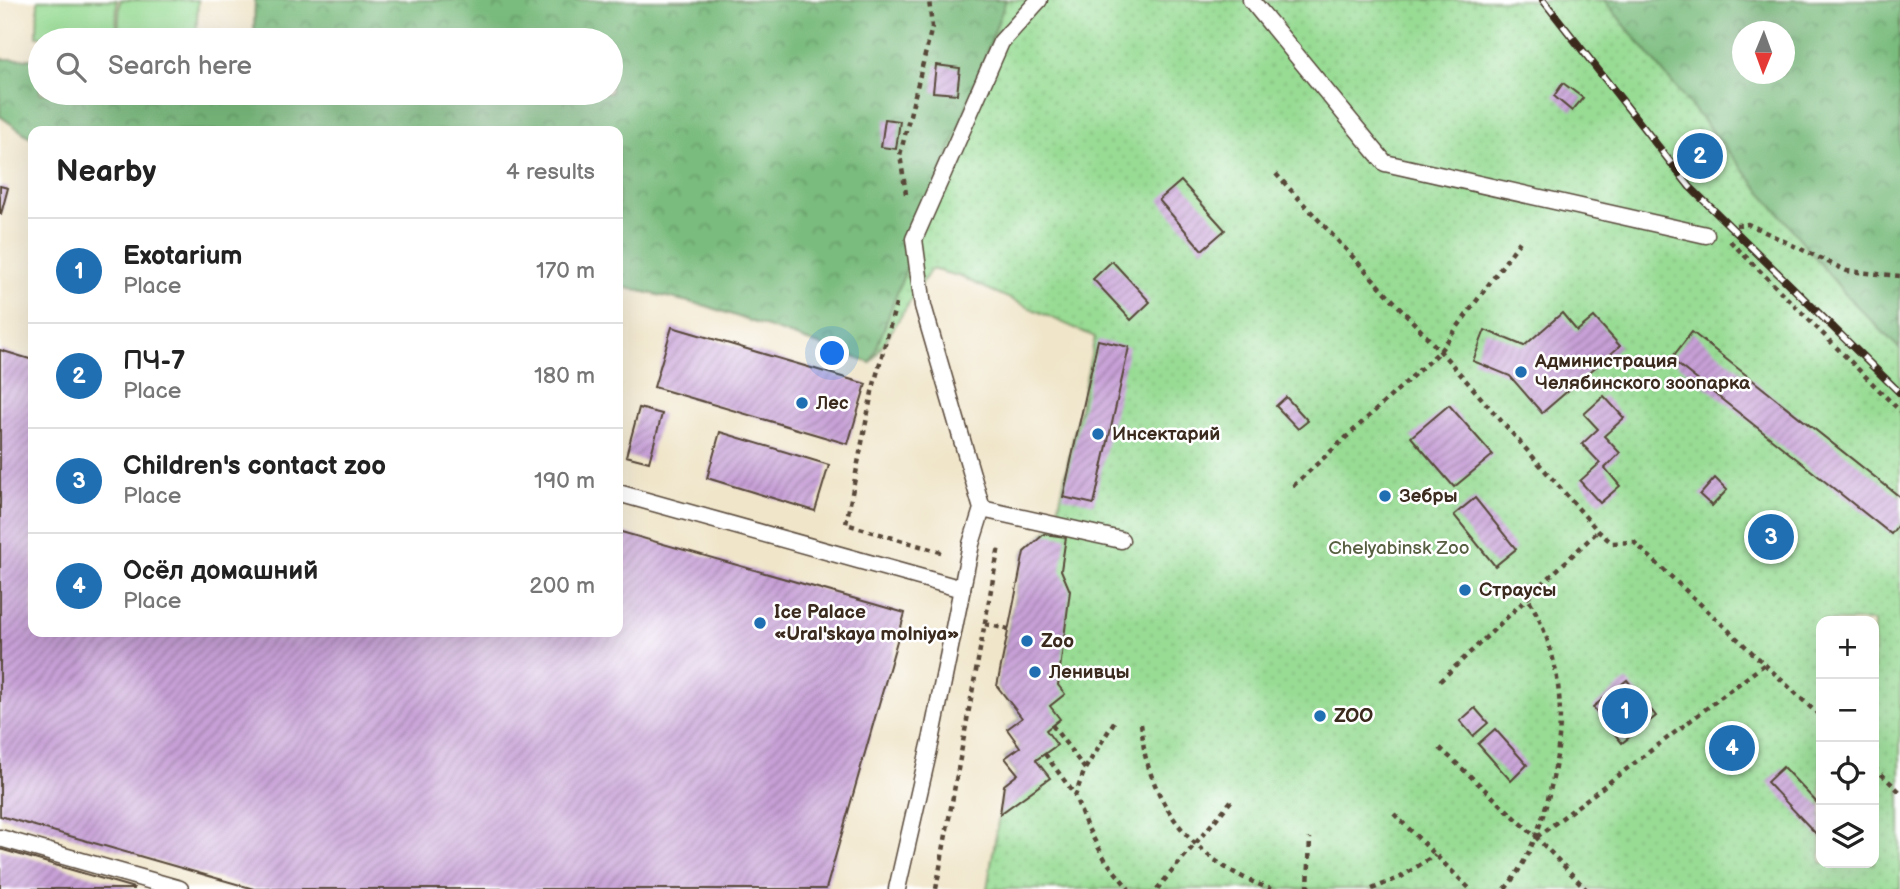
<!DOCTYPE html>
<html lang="en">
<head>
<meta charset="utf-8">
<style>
	:root { --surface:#fff; --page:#f6f6f6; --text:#222; --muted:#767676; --line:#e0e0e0; --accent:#1f6fb2 }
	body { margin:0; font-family:"Balsamiq Sans",sans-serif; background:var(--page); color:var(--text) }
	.controls { position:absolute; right:21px; bottom:21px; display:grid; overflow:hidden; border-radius:14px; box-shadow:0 7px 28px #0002 }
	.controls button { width:63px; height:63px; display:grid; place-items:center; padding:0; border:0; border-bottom:2px solid var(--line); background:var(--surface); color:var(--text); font:35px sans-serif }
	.compass { position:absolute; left:1732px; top:21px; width:63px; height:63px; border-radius:50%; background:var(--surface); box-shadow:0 7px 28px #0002; rotate:181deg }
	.you { position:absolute; left:833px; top:354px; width:24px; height:24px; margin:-18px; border:5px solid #fff; border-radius:50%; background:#1a73e8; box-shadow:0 0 0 10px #1a73e833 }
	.badge { display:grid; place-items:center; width:46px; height:46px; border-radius:50%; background:var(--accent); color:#fff; font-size:23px; font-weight:700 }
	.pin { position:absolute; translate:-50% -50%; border:4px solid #fff; box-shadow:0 2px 7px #0006 }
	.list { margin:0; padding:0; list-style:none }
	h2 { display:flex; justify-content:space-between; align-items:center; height:91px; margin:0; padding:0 28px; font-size:30px }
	h2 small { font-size:23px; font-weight:400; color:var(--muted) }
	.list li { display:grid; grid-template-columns:46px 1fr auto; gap:21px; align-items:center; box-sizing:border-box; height:105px; padding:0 28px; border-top:2px solid var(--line) }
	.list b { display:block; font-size:26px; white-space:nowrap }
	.list p { margin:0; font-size:23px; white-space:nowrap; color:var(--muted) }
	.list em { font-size:23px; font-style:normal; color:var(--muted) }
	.icon { flex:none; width:38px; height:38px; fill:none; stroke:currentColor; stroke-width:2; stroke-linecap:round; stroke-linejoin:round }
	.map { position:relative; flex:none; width:1900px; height:889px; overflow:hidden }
	.search { position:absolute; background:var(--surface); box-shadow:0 7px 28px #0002; left:28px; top:28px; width:595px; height:77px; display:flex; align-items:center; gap:18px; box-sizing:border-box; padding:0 24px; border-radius:38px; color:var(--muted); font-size:26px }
	.panel { position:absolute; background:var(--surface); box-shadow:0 7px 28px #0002; left:28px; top:126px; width:595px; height:511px; border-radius:14px }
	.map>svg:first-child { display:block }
	.grass { fill:url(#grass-dots); stroke:#6a8359; stroke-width:2; fill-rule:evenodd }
	.forest { fill:url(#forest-crowns); stroke:#5a734e; stroke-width:2; fill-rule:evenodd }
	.pitch { fill:#98dc94; stroke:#6a8359; stroke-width:2 }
	.building { fill:url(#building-hatch) }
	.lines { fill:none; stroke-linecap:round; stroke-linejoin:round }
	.lane-casing { stroke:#564638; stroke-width:19 }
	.path { stroke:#564638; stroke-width:4.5; stroke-dasharray:5 5; stroke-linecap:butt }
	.lane { stroke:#fff; stroke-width:16 }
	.rail-casing { stroke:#3b2a1e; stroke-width:8 }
	.rail { stroke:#fff; stroke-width:5; stroke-dasharray:16; stroke-linecap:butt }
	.poi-dot { fill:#1f6fb2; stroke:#fff; stroke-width:2.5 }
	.labels { text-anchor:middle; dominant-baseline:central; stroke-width:5; stroke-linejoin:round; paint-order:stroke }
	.poi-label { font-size:19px; font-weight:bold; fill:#3b2a1e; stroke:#fff; text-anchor:start }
	.park-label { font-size:19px; fill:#575f41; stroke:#fff }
</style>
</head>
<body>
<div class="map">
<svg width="1900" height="889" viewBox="0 0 1900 889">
	<defs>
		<pattern id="grass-dots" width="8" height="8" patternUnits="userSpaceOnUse" patternTransform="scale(1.75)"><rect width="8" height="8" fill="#98dc94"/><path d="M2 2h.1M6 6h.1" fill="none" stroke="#84bd7f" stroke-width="1.8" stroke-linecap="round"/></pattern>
		<pattern id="forest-crowns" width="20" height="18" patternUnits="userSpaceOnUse" patternTransform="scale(1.75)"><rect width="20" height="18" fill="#7abc7e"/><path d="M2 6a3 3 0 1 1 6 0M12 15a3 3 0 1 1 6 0" fill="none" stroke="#659967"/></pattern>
		<pattern id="building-hatch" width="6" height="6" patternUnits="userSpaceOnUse" patternTransform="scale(1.75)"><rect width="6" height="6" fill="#c7a0d7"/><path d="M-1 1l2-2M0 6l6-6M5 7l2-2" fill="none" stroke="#a383ae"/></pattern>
	</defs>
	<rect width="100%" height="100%" fill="#fff"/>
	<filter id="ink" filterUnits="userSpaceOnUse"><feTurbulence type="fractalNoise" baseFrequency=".0143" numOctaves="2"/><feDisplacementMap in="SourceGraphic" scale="14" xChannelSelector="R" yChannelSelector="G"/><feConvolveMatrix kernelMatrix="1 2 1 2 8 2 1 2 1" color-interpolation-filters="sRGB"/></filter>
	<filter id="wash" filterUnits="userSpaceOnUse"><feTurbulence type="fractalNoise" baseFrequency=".00686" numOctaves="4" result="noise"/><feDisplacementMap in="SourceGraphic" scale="28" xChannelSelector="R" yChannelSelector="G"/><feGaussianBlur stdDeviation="1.57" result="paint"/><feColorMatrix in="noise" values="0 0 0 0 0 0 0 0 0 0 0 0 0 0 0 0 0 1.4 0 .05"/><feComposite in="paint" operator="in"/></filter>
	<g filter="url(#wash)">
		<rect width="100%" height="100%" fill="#f0e5c9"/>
		<!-- grass -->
		<path class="grass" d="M255,0H1900V889H987L1004,785L1017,774L1005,758L1020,746L1007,729L1021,718L997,686L1024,552L1055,524L1095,337L959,276L931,269L871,363L707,306L618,286V131H33V139L0,116V59H40V93H611V40H254ZM1742,32H1784V74H1742ZM1821,621H1874V863H1821Z"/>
		<!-- forest -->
		<g class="forest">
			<path d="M255,0H1006L871,363L707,306L618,286V131H33V139L0,116V59H40V93H611V40H254Z"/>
			<path d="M1604,0H1900V349L1846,295ZM1742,32H1784V74H1742Z"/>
		</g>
		<!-- pitch -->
		<g class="pitch">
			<path d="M38,0H117L116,39L37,36Z"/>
			<path d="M120,0H198L196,39L118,36Z"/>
		</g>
		<g id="blocks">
			<!-- building -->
			<g class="building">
				<path d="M936,65L960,68L957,94L933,92Z"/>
				<path d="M1563,83L1583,98L1572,111L1554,96Z"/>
				<path d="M885,119L900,121L896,149L881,147Z"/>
				<path d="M1701,148L1708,156L1700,164L1692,157Z"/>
				<path d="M1181,181L1225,230L1202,250L1159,200Z"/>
				<path d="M0,186L8,188L1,214H0Z"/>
				<path d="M1112,261L1150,302L1131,320L1093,279Z"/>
				<path d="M1562,313L1577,331L1594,317L1620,346L1542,413L1510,376L1473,361L1485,330L1524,346Z"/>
				<path d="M672,327L866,384L848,444L654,387Z"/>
				<path d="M1692,332L1900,497V522L1891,534L1671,359Z"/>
				<path d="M1098,340L1129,347L1094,504L1063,497Z"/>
				<path d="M0,350L33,360V632H618V531L905,613L826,889H254L0,816Z"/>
				<path d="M1604,396L1624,418L1604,436L1620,453L1605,468L1620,486L1600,503L1580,481L1600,463L1582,444L1598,429L1584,414Z"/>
				<path d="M1286,397L1308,421L1298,429L1276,406Z"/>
				<path d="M1449,405L1493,455L1454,487L1411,437Z"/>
				<path d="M639,408L662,414L649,462L626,456Z"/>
				<path d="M720,432L829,465L815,511L707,478Z"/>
				<path d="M1715,478L1727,490L1712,506L1700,495Z"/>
				<path d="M1475,498L1516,549L1495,566L1454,515Z"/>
				<path d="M1044,534L1066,537L1061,570L1070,591L1058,685L1065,694L1050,706L1060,719L1046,730L1057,745L1036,760L1050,778L1000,814L1004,785L1018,774L1005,758L1020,747L1007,729L1022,718L997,686L1024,552Z"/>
				<path d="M1627,680L1656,716L1622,743L1593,707Z"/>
				<path d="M1475,708L1488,723L1473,736L1460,721Z"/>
				<path d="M1495,729L1527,765L1511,781L1478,744Z"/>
				<path d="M1783,767L1821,807L1820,838L1767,782Z"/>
				<path d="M0,849L134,888V889H0Z"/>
			</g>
		</g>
	</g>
	<g filter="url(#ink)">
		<use href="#blocks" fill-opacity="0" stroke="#564638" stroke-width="2"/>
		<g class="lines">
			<defs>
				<g id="lane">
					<path d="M1251,0L1385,163L1706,235"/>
					<path d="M618,493L962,589"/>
					<path d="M982,509L1121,540"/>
					<path d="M0,838L180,889"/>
					<path d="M897,889L932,736L971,544L982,509L923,306L914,239L1001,42L1039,0"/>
				</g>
			</defs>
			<!-- lane casing -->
			<use href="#lane" class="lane-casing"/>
			<!-- path -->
			<g class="path">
				<path d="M1276,174L1440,351L1598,531L1612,543L1634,542L1821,717"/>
				<path d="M906,194L900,155L932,27L929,0"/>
				<path d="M1726,226L1748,224L1847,271L1900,276"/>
				<path d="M1730,241L1900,411"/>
				<path d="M896,304L872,392L846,524L944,553"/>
				<path d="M1293,486L1440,351L1521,240"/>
				<path d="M985,624L1008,629"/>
				<path d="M1065,638L1069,639"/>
				<path d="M1440,681L1598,531"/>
				<path d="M1114,722L1085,769L1075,796L1086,825L1106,861L1129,889"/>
				<path d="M1141,724C1143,736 1143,750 1147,762C1165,825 1210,868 1271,889"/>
				<path d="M1052,725L1085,769"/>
				<path d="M1440,748L1536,837L1586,889"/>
				<path d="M1045,754L1075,795"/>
				<path d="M1874,767L1900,792"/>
				<path d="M1394,814L1470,889"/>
				<path d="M1537,837L1765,664"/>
				<path d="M936,889L999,546"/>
				<path d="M1157,889L1232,800"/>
				<path d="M1308,889L1310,838"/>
				<path d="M1372,889L1401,877L1435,855"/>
				<path d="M1505,889C1526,864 1538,834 1547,802C1567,731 1566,663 1528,598"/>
			</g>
			<!-- lane -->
			<use href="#lane" class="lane"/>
			<defs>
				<path id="rail" d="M1543,0L1690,187L1900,393"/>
			</defs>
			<!-- rail casing -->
			<use href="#rail" class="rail-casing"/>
			<!-- rail -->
			<use href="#rail" class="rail"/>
		</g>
	</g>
	<!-- markers -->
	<g class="poi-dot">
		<circle cx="1521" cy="372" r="7"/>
		<circle cx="802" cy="403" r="7"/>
		<circle cx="1098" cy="434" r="7"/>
		<circle cx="1385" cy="496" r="7"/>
		<circle cx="1465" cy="590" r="7"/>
		<circle cx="760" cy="623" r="7"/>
		<circle cx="1027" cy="641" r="7"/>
		<circle cx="1035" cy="672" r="7"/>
		<circle cx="1320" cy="716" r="7"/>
	</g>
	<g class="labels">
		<!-- poi labels -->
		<g class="poi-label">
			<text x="1535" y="361">Администрация<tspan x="1535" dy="22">Челябинского зоопарка</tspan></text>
			<text x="816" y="403">Лес</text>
			<text x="1112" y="434">Инсектарий</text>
			<text x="1399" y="496">Зебры</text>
			<text x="1479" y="590">Страусы</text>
			<text x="774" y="612">Ice Palace<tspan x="774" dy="22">«Ural'skaya molniya»</tspan></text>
			<text x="1041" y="641">Zoo</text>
			<text x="1049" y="672">Ленивцы</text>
			<text x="1334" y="716">ZOO</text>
		</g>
		<!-- park labels -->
		<g class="park-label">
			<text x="1399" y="548">Chelyabinsk Zoo</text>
		</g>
	</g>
</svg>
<div class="controls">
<button>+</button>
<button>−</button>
<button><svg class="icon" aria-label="locate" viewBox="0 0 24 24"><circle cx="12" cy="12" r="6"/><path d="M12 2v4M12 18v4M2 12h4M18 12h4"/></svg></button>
<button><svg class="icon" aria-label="layers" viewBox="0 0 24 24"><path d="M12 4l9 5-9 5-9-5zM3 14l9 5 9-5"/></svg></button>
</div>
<svg class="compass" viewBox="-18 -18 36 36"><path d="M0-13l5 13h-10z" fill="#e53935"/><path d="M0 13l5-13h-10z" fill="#767676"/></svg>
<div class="you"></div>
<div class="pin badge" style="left:1625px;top:711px">1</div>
<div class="pin badge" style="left:1700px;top:156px">2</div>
<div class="pin badge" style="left:1771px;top:537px">3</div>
<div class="pin badge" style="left:1732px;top:748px">4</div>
<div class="search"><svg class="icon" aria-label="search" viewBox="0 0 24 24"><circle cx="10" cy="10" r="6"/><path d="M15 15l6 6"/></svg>Search here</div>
<section class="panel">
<h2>Nearby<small>4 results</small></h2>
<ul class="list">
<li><span class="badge">1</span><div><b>Exotarium</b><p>Place</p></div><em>170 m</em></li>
<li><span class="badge">2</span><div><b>ПЧ-7</b><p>Place</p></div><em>180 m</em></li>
<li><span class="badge">3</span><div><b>Children's contact zoo</b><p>Place</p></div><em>190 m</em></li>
<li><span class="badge">4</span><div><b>Осёл домашний</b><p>Place</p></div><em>200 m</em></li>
</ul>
</section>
</div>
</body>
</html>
